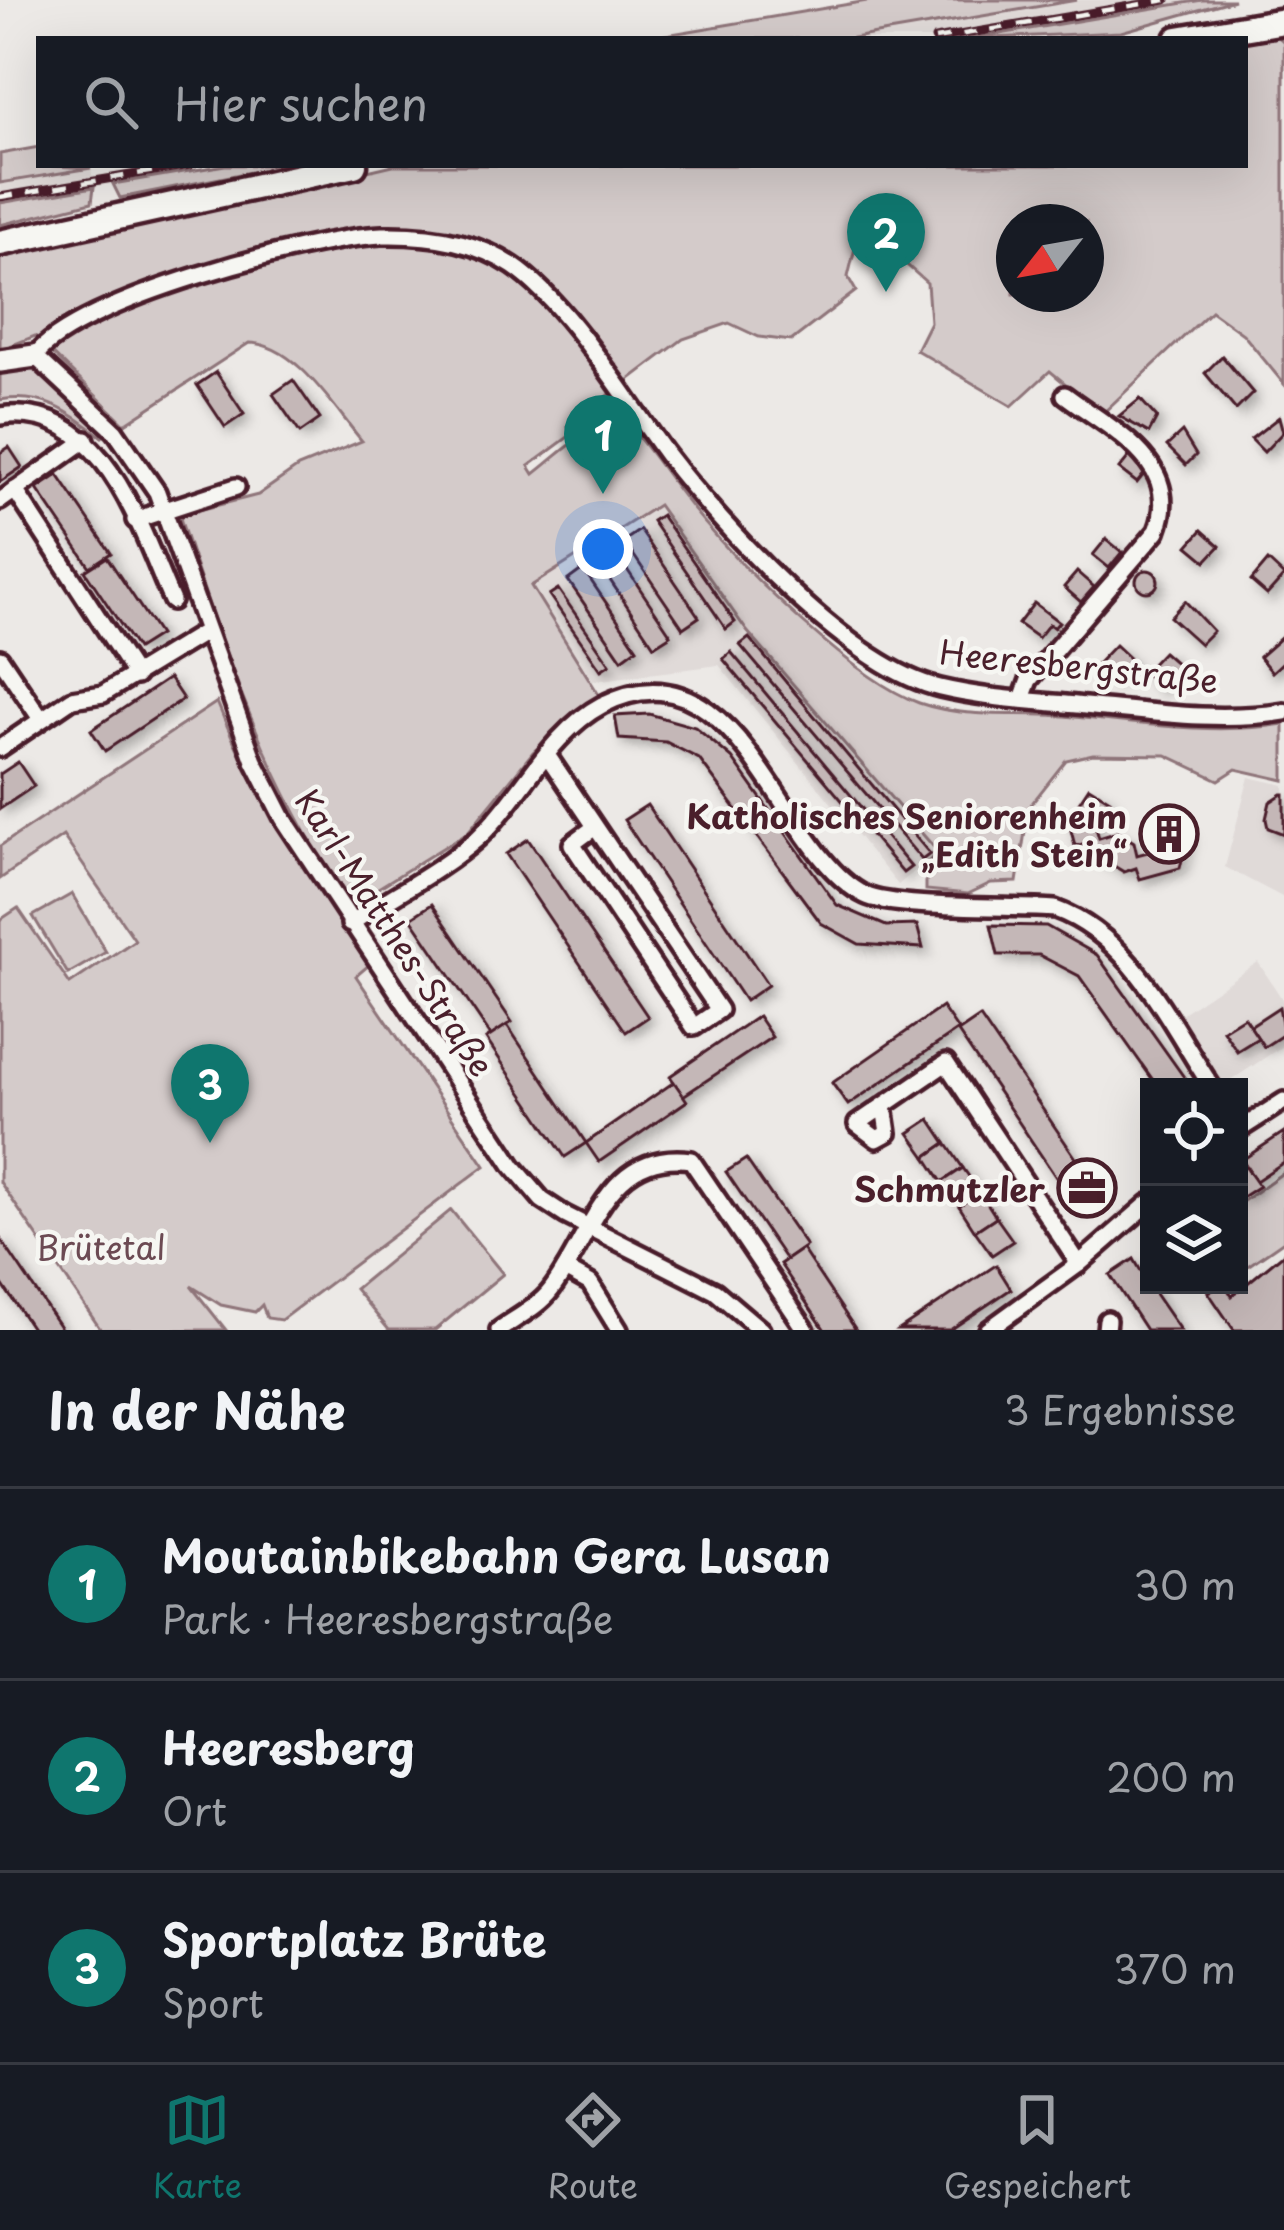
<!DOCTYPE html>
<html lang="de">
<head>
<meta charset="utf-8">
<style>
	:root { --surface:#171b24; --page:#242831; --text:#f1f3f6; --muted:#9ea1a6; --line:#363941; --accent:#0f766e }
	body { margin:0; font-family:"Playpen Sans",sans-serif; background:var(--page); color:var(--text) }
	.controls { position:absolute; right:36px; bottom:36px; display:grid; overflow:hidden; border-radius:0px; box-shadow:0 12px 48px #0002 }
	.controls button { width:108px; height:108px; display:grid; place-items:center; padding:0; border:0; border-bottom:3px solid var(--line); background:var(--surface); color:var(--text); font:60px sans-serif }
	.compass { position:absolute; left:996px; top:204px; width:108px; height:108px; border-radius:50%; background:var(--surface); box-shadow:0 12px 48px #0002; rotate:239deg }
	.you { position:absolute; left:603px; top:549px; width:42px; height:42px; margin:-30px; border:9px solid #fff; border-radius:50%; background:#1a73e8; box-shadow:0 0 0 18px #1a73e833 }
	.badge { display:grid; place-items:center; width:78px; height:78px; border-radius:50%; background:var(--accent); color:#fff; font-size:39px; font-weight:700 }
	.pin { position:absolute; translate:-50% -99px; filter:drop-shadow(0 3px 6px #0008) }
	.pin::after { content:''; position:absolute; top:63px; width:42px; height:36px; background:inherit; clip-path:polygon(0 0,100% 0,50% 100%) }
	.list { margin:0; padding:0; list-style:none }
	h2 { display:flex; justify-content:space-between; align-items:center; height:156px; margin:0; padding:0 48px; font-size:51px }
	h2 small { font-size:39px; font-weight:400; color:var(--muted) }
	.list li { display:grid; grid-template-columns:78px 1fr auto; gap:36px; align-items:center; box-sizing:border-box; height:192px; padding:0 48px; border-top:3px solid var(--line) }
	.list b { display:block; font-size:45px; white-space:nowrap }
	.list p { margin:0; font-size:39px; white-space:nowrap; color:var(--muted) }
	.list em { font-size:39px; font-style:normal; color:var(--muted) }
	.icon { flex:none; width:66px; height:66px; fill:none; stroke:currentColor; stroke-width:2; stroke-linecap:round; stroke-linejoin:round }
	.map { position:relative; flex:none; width:1284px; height:1330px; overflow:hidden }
	.search { position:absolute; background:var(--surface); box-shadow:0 12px 48px #0002; left:36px; right:36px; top:36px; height:132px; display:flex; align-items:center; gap:30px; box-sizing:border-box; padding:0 42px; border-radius:0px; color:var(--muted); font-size:45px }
	.sheet { height:732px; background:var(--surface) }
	nav { display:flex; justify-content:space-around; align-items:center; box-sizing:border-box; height:168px; border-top:3px solid var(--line); background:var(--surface); font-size:33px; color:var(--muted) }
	nav a { display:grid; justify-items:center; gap:6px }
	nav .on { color:var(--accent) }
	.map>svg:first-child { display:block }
	.built { fill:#e0dad8 }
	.green { fill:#d4cbca; stroke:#8f757a; stroke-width:3; fill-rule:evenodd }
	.building { fill:#c4b7b7; stroke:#4a1f2b; stroke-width:3; filter:url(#shadow) }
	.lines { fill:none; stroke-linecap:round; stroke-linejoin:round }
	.street-casing { stroke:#4a1f2b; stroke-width:24 }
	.secondary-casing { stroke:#4a1f2b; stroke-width:30 }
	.primary-casing { stroke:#4a1f2b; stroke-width:33 }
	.street { stroke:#f6f6f2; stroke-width:15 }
	.secondary { stroke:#f6f6f2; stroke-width:21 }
	.primary { stroke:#f6f6f2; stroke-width:24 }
	.rail-casing { stroke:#4a1f2b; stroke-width:9 }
	.rail { stroke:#f6f6f2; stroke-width:4.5; stroke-dasharray:14; stroke-linecap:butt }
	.labels { text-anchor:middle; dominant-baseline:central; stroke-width:9; stroke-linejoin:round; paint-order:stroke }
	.street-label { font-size:33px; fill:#4a1f2b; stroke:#f6f6f2 }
	.poi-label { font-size:33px; font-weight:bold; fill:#4a1f2b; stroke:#f6f6f2; text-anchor:end }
	.park-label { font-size:33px; fill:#6c4a53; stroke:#f6f6f2 }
</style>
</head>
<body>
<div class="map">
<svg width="1284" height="1330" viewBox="0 0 1284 1330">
	<defs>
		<filter id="shadow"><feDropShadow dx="5.5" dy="5.5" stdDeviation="6" flood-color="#0004"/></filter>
	</defs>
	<rect width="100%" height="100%" fill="#ece9e6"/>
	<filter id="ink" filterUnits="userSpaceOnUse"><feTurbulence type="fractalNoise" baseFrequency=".00833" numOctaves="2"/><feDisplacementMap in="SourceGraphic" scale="24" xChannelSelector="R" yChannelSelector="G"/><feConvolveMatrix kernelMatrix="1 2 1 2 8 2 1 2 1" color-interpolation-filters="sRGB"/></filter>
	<g filter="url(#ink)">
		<!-- built -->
		<g class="built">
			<path d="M1077,0H1202L970,39H847Z"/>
			<path d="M91,168L94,187L0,203V183Z"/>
			<path d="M658,505L747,631L938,852L898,885L719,665L593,681L531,586Z"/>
			<path d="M1249,777L1284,785V898L1225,867Z"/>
			<path d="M1258,962L1284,1002V1045L1224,1085L1178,1016Z"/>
		</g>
		<!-- green -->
		<g class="green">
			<path d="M873,0H1077L847,39H642Z"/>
			<path d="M1202,0H1234L1121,32L970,39Z"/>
			<path d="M1272,31L1284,42V384L1243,334L1211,311L1102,414L1050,371L1012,406L916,350L930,322L927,283L892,252L856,244L848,277L856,291L791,341L759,337L729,323L683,339L568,426L571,435L529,466L534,474C562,453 594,416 630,427C656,457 677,491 703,521C748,574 855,680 919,703C968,720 1023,711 1074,717C1142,724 1216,735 1284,724V780L1236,769L1219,780L1166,755L1093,754L1066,760L1029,807L1017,882L991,883L968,894L926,890V864L938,852L747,631L658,505L531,586L599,695L533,752L468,832L351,905C268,787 224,652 179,515L258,495L298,467L362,441C334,408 296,344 249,343L125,424L35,336L0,350V257L393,165H1245V39ZM1014,222H1086V294H1014Z"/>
			<path d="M39,147V165L91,168L0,183V154Z"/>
			<path d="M225,165H286L120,198L113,184Z"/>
			<path d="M94,187L92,202L0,225V203Z"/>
			<path d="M16,366C54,370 80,407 106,433L102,437C69,411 43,393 0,400V370Z"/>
			<path d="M217,702C255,797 312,881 369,965L356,976L485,1166L281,1320L267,1318L262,1305L255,1312L221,1305L191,1286L226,1330H101L0,1182V920L18,908L70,984L135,940L63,836L0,879V846Z"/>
			<path d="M72,894L106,952L68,974L33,916Z"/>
			<path d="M1284,1172V1241L1239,1272V1204Z"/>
			<path d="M451,1210L503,1274L435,1330H389L355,1289Z"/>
		</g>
		<!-- building -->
		<g class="building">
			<path d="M1222,356L1253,393L1236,410L1205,373Z"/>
			<path d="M216,372L244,414L225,427L197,385Z"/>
			<path d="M293,380L320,419L300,433L273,394Z"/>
			<path d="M1140,399L1157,418L1149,433L1119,416Z"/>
			<path d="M1279,417L1283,432L1264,452L1251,439Z"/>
			<path d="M1182,432L1196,455L1186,465L1167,446Z"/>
			<path d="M9,447L22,467L0,482V453Z"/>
			<path d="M1131,454L1149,468L1137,483L1119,469Z"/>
			<path d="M58,475L111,553L90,567L37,489Z"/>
			<path d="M661,515L735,622L726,629L652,521Z"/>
			<path d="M640,530L699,617L683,628L624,541Z"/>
			<path d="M1202,530L1220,546L1206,561L1188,546Z"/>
			<path d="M1106,539L1122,552L1109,568L1093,555Z"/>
			<path d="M612,547L671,635L654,646L596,559Z"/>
			<path d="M107,557L159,635L137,649L85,571Z"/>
			<path d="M1268,561L1284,576L1267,595L1251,581Z"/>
			<path d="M583,569L637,648L622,659L568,580Z"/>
			<circle cx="1147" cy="581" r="11"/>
			<path d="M1077,572L1094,587L1081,602L1064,587Z"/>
			<path d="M558,589L610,664L601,670L549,595Z"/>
			<path d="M1185,601L1213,631L1200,644L1170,617Z"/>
			<path d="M1034,603L1059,622L1054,628L1049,624L1038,638L1018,624Z"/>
			<path d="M1283,636L1284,661L1272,672L1259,657Z"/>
			<path d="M749,638L930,854L922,860L740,645Z"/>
			<path d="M1115,645L1132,661L1113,681L1096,665Z"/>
			<path d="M731,652L911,867L903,873L723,659Z"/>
			<path d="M1163,652L1178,665L1161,689L1144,672Z"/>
			<path d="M169,678L183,699L105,751L91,730Z"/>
			<path d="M649,714L695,727L732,758L837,905L886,926L917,925L923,948L859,944L821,923L699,759L666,742L619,739L615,716Z"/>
			<path d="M18,762L34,786L0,809V774Z"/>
			<path d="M1089,787L1110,800L1095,825L1099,838L1118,832L1134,842L1137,855L1159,849L1160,842L1145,828L1163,810L1188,835L1180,868L1140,879L1136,868L1124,872L1094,854L1090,842L1075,846L1068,819Z"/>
			<path d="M1282,794H1284V834L1268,828L1266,819L1270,802Z"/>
			<path d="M647,805L768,985L745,1001L624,820Z"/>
			<path d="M528,839L648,1017L626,1032L506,854Z"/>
			<path d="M432,904L512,1022L491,1036L411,918Z"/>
			<path d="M991,925L1046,926L1097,955L1191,1087H1158L1079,976L1039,955H998Z"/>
			<path d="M942,1007L958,1030L848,1105L832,1083Z"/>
			<path d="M1279,1007L1284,1034L1264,1047L1250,1026Z"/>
			<path d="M758,1016L772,1037L683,1096L670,1076Z"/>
			<path d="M980,1017L1101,1195L1078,1210L958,1032Z"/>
			<path d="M1244,1017L1258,1038L1237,1051L1223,1030Z"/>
			<path d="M507,1025L586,1143L565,1157L486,1039Z"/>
			<path d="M674,1082L687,1101L599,1162L586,1143Z"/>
			<path d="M930,1119L946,1143L926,1157L909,1133Z"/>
			<path d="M1284,1132V1162L1256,1181L1242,1160Z"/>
			<path d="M946,1143L963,1168L942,1182L926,1157Z"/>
			<path d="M746,1159L806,1246L786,1260L726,1172Z"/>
			<path d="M1245,1166L1259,1186L1239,1199V1170Z"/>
			<path d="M963,1168L980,1192L959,1206L942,1182Z"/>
			<path d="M980,1192L996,1217L975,1231L959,1206Z"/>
			<path d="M996,1217L1013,1241L992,1255L975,1231Z"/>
			<path d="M0,1238L62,1330H33L0,1281Z"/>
			<path d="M802,1249L856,1330H825L780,1264Z"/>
			<path d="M1284,1253V1330H1234L1208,1292L1225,1285L1232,1296Z"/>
			<path d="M1134,1259L1149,1285L1180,1330H1146L1110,1275Z"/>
			<path d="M996,1265L1011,1289L950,1330H899Z"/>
		</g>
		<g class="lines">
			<defs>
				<g id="street">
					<path d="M0,416C104,401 139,527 172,601"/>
					<path d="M15,490L136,676"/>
					<path d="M0,501L86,440"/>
					<path d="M135,520L236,487"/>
					<path d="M0,658L41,719"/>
					<path d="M1022,699L1029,680L1157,531C1184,463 1111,430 1065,395"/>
					<path d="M0,748L72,699L103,694L205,632"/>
					<path d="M547,755L719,1010L694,1027L572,844L595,827"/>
					<path d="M350,924C391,896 441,871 478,838C521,798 549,733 602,705C739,635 779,853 865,895C892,909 1016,906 1055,909C1132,937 1169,1022 1212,1087"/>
					<path d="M884,1106L888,1133L877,1139L857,1124L946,1063L1079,1264"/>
					<path d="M1239,1130L1284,1101"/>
					<path d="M565,1269L590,1283L619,1330"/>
					<path d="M499,1330C516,1318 539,1306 551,1290C593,1235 606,1149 691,1160L806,1330"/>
					<path d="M761,1330L715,1291L565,1215L542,1200L513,1166L283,818L254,761L157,492L115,431L35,356C77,300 310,238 382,235C426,234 476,241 513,266C568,303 626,400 667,455C723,528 850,667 940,688C990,700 1043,701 1094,707C1156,713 1222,722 1284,712"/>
					<path d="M988,1330L1079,1264L1149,1203"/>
					<path d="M1106,1330L1107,1320"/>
				</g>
				<path id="secondary" d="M0,361L35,356"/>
				<g id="primary">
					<path d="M1178,39L1284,21"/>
					<path d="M0,243L354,165"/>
				</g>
			</defs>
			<!-- street casing -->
			<use href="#street" class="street-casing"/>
			<!-- secondary casing -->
			<use href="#secondary" class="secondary-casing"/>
			<!-- primary casing -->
			<use href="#primary" class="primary-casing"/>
			<!-- street -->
			<use href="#street" class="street"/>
			<!-- secondary -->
			<use href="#secondary" class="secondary"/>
			<!-- primary -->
			<use href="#primary" class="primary"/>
			<defs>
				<g id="rail">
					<path d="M935,39L1166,0"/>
					<path d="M0,197L190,165"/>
				</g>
			</defs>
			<!-- rail casing -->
			<use href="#rail" class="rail-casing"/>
			<!-- rail -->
			<use href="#rail" class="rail"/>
		</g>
	</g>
	<!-- icons -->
	<defs>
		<symbol id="building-ring" viewBox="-11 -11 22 22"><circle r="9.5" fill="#f6f6f2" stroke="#4a1f2b" stroke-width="1.5"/><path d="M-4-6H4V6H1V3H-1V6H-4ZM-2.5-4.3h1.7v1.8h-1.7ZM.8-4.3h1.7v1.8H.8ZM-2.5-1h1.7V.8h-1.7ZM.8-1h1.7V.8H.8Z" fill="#4a1f2b"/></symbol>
		<symbol id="office-ring" viewBox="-11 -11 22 22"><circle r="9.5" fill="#f6f6f2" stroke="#4a1f2b" stroke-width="1.5"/><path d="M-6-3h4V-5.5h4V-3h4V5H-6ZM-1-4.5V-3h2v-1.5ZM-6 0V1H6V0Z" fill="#4a1f2b"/></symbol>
	</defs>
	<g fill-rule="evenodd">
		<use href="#building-ring" x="1136" y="801" width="66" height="66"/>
		<use href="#office-ring" x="1054" y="1155" width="66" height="66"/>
	</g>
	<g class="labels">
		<!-- street labels -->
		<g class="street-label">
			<text transform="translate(1079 665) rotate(6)">Heeresbergstraße</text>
			<text transform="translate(396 932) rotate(57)">Karl-Matthes-Straße</text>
		</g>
		<!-- poi labels -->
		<g class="poi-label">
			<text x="1127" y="815">Katholisches Seniorenheim<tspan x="1127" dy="38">„Edith Stein“</tspan></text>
			<text x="1045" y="1188">Schmutzler</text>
		</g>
		<!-- park labels -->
		<g class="park-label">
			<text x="101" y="1246">Brütetal</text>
		</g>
	</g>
</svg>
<div class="controls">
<button><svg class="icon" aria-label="locate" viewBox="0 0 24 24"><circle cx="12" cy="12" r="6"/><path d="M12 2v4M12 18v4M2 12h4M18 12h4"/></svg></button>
<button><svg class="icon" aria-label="layers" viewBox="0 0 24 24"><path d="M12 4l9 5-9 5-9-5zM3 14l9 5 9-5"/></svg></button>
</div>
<svg class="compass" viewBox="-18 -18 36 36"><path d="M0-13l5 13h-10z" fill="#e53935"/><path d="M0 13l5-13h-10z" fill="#9ea1a6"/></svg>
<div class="you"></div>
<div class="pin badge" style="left:603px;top:494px">1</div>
<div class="pin badge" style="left:886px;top:292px">2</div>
<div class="pin badge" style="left:210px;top:1143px">3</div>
<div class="search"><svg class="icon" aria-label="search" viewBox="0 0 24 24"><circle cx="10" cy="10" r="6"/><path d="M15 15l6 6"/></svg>Hier suchen</div>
</div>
<section class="sheet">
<h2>In der Nähe<small>3 Ergebnisse</small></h2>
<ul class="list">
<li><span class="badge">1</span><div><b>Moutainbikebahn Gera Lusan</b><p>Park · Heeresbergstraße</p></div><em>30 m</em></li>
<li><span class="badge">2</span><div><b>Heeresberg</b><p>Ort</p></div><em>200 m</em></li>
<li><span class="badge">3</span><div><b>Sportplatz Brüte</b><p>Sport</p></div><em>370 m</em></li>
</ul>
</section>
<nav>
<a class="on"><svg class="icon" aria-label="map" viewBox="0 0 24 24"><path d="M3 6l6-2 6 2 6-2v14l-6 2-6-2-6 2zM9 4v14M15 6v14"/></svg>Karte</a>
<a><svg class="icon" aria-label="directions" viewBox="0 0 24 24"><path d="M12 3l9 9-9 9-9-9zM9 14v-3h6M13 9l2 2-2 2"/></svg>Route</a>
<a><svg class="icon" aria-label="saved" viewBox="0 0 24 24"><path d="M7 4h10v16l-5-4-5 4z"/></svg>Gespeichert</a>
</nav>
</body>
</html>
